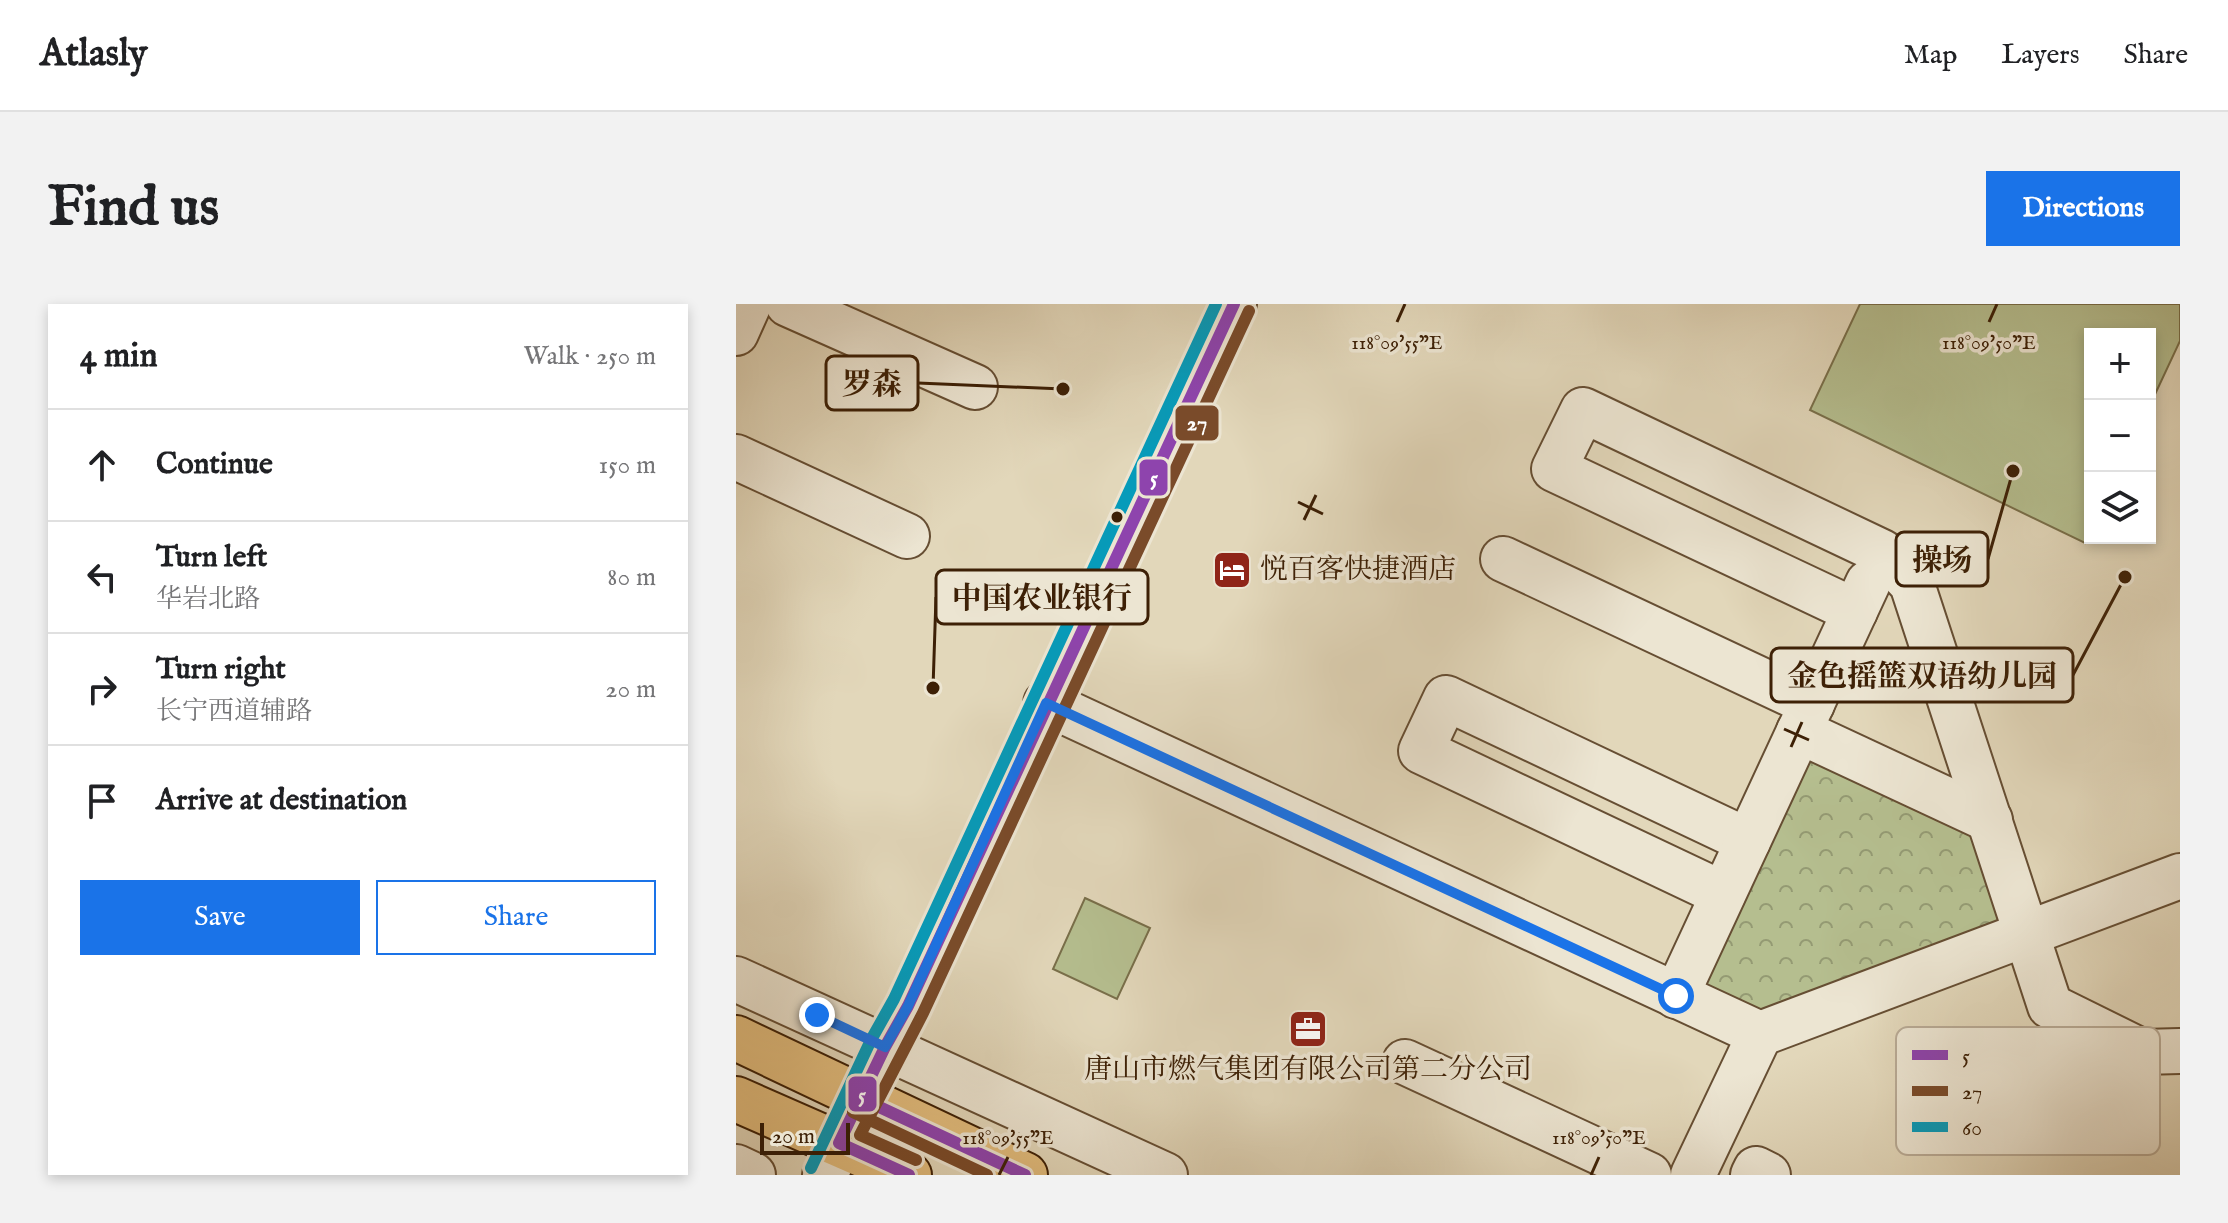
<!DOCTYPE html>
<html lang="en">
<head>
<meta charset="utf-8">
<style>
	:root { --surface:#fff; --page:#f2f2f2; --text:#202124; --muted:#757577; --line:#e0e0e0; --accent:#1a73e8 }
	body { margin:0; font-family:"IM FELL English","Noto Serif SC",serif; background:var(--page); color:var(--text) }
	.controls { position:absolute; right:24px; top:24px; display:grid; overflow:hidden; border-radius:0px; box-shadow:0 4px 12px #0003 }
	.controls button { width:72px; height:72px; display:grid; place-items:center; padding:0; border:0; border-bottom:2px solid var(--line); background:var(--surface); color:var(--text); font:40px sans-serif }
	.scale { position:absolute; left:24px; bottom:20px; width:90px; box-sizing:border-box; padding-left:8px; border:4px solid #3d2006; border-top:0; font-size:22px; line-height:28px; white-space:nowrap; color:#3d2006; -webkit-text-stroke:6px #ece5d2; paint-order:stroke }
	.stop { position:absolute; width:24px; height:24px; margin:-18px; border:6px solid #1a73e8; border-radius:50%; background:#fff }
	.stop.end { background:#1a73e8; border-color:#fff; box-shadow:0 2px 8px #0008 }
	.list { margin:0; padding:0; list-style:none }
	h2 { display:flex; justify-content:space-between; align-items:center; height:104px; margin:0; padding:0 32px; font-size:34px }
	h2 small { font-size:26px; font-weight:400; color:var(--muted) }
	.list li { display:grid; grid-template-columns:52px 1fr auto; gap:24px; align-items:center; box-sizing:border-box; height:112px; padding:0 32px; border-top:2px solid var(--line) }
	.list b { display:block; font-size:30px; white-space:nowrap }
	.list p { margin:0; font-size:26px; white-space:nowrap; color:var(--muted) }
	.list em { font-size:26px; font-style:normal; color:var(--muted) }
	.actions { display:flex; gap:16px; padding:24px 32px }
	.actions a { flex:1; padding:18px 0; border:2px solid var(--accent); border-radius:0px; text-align:center; font-size:28px; color:var(--accent) }
	.actions .main { background:var(--accent); color:#fff }
	.icon { flex:none; width:44px; height:44px; fill:none; stroke:currentColor; stroke-width:2; stroke-linecap:round; stroke-linejoin:round }
	.map { position:relative; flex:none; width:1444px; height:871px; overflow:hidden; border-radius:0px }
	header { display:flex; align-items:center; gap:48px; box-sizing:border-box; height:112px; padding:0 40px; background:var(--surface); border-bottom:2px solid var(--line) }
	header strong { font-size:38px }
	nav { display:flex; gap:44px; margin-inline-start:auto; font-size:28px }
	.intro { display:flex; align-items:center; justify-content:space-between; box-sizing:border-box; height:192px; padding:0 48px }
	h1 { margin:0; font-size:56px }
	.button { padding:20px 36px; border-radius:0px; background:var(--accent); color:#fff; font-size:28px; font-weight:700 }
	main { display:flex; gap:48px; padding:0 48px }
	aside { flex:1; background:var(--surface); border-radius:0px; box-shadow:0 4px 12px #0003 }
	.map>svg:first-child { display:block }
	.forest { fill:url(#forest-crowns); stroke:#796f4a; stroke-width:2 }
	.garden { fill:#b5be8f; stroke:#796f4a; stroke-width:2 }
	.lines { fill:none; stroke-linecap:round; stroke-linejoin:round }
	.minor-casing { stroke:#664e33; stroke-width:48 }
	.major-casing { stroke:#3d2006; stroke-width:48 }
	.minor { stroke:#ece5d2; stroke-width:44 }
	.major { stroke:#e1bc7d; stroke-width:44 }
	.bus-1-casing { stroke:#ece5d2; stroke-width:18 }
	.bus-2-casing { stroke:#ece5d2; stroke-width:18 }
	.bus-3-casing { stroke:#ece5d2; stroke-width:18 }
	.bus-1 { stroke:#8e44ad; stroke-width:12 }
	.bus-2 { stroke:#7a4b2a; stroke-width:12 }
	.bus-3 { stroke:#069bba; stroke-width:12 }
	.route { stroke:#1a73e8; stroke-width:10 }
	.ticks { fill:none; stroke:#3d2006; stroke-width:3 }
	.bus-dot { fill:#3d2006; stroke:#ece5d2; stroke-width:3 }
	.labels { text-anchor:middle; dominant-baseline:central; stroke-width:7; stroke-linejoin:round; paint-order:stroke }
	.poi-label { font-size:28px; fill:#3d2006; stroke:#ece5d2; text-anchor:start }
	.key { fill:#ece5d2; stroke:#b8aa95; stroke-width:2 }
	.key-label { font-size:22px; fill:#3d2006 }
	.ticks-label { font-size:20px; text-anchor:middle; fill:#3d2006; stroke:#ece5d2; stroke-width:7; stroke-linejoin:round; paint-order:stroke }
	.leader { fill:none; stroke:#3d2006; stroke-width:3 }
	.callout-dot { fill:#3d2006; stroke:#ece5d2; stroke-width:3 }
	.callout { fill:#ece5d2; stroke:#3d2006; stroke-width:3 }
	.callout-label { font-size:30px; text-anchor:middle; font-weight:bold; fill:#3d2006 }
	.line-badge { stroke:#ece5d2; stroke-width:3 }
	.badge-label { font-size:22px; text-anchor:middle; font-weight:bold; fill:#fff }
</style>
</head>
<body>
<header>
<strong>Atlasly</strong>
<nav><a>Map</a><a>Layers</a><a>Share</a></nav>
</header>
<div class="intro"><h1>Find us</h1><a class="button">Directions</a></div>
<main>
<aside>
<h2>4 min<small>Walk · 250 m</small></h2>
<ul class="list">
<li><svg class="icon" aria-label="ahead" viewBox="0 0 24 24"><path d="M12 20V5M6 11l6-6 6 6"/></svg><div><b>Continue</b></div><em>150 m</em></li>
<li><svg class="icon" aria-label="left" viewBox="0 0 24 24"><path d="M17 20v-9H6M10 6l-5 5 5 5"/></svg><div><b>Turn left</b><p>华岩北路</p></div><em>80 m</em></li>
<li><svg class="icon" aria-label="right" viewBox="0 0 24 24"><path d="M7 20v-9h11M14 6l5 5-5 5"/></svg><div><b>Turn right</b><p>长宁西道辅路</p></div><em>20 m</em></li>
<li><svg class="icon" aria-label="arrive" viewBox="0 0 24 24"><path d="M6 21V4h12l-3 4 3 4H6"/></svg><div><b>Arrive at destination</b></div></li>
</ul>
<div class="actions"><a class="main">Save</a><a>Share</a></div>
</aside>
<div class="map">
<svg width="1444" height="871" viewBox="0 0 1444 871">
	<defs>
		<pattern id="forest-crowns" width="20" height="18" patternUnits="userSpaceOnUse" patternTransform="scale(2)"><rect width="20" height="18" fill="#b5be8f"/><path d="M2 6a3 3 0 1 1 6 0M12 15a3 3 0 1 1 6 0" fill="none" stroke="#949a73"/></pattern>
	</defs>
	<rect width="100%" height="100%" fill="#e2d7ba"/>
	<filter id="stains"><feTurbulence type="fractalNoise" baseFrequency=".0025" numOctaves="4"/><feColorMatrix values="0 0 0 0 .2 0 0 0 0 .09 0 0 0 0 .02 0 0 0 .5 -.17"/></filter>
	<radialGradient id="worn" r=".72"><stop offset=".6" stop-color="#630" stop-opacity="0"/><stop offset="1" stop-color="#630" stop-opacity=".3"/></radialGradient>
	<!-- forest -->
	<path class="forest" d="M1072,445L1244,524L1281,622L1031,715L962,683Z"/>
	<!-- garden -->
	<g class="garden">
		<path d="M1124,0H1444V37L1414,101V30H1354V228L1349,239L1074,106Z"/>
		<path d="M349,594L414,624L381,695L317,665Z"/>
	</g>
	<g class="lines">
		<defs>
			<g id="minor">
				<path d="M52,0L239,83"/>
				<path d="M0,29L13,0"/>
				<path d="M0,153L171,232"/>
				<path d="M767,255L1076,400"/>
				<path d="M1119,307L818,165L847,106L1146,248L1176,280L1314,702L1407,748L1444,747"/>
				<path d="M310,399L1024,730"/>
				<path d="M1063,427L1254,516"/>
				<path d="M987,590L685,447L710,394L1012,537"/>
				<path d="M0,675L429,871"/>
				<path d="M940,692L1132,279"/>
				<path d="M669,758L913,871"/>
				<path d="M0,863L17,871"/>
				<path d="M89,871L149,743L172,702L498,0"/>
				<path d="M957,871L1024,730L1444,572"/>
				<path d="M1017,871L1020,865L1032,871"/>
			</g>
			<g id="major">
				<path d="M0,734L289,871"/>
				<path d="M0,795L173,871"/>
			</g>
		</defs>
		<!-- minor casing -->
		<use href="#minor" class="minor-casing"/>
		<!-- major casing -->
		<use href="#major" class="major-casing"/>
		<!-- minor -->
		<use href="#minor" class="minor"/>
		<!-- major -->
		<use href="#major" class="major"/>
		<defs>
			<g id="bus-1">
				<path d="M124,794L289,871"/>
				<path d="M173,871L103,839L149,743L172,702L498,0"/>
			</g>
			<g id="bus-2">
				<path d="M117,808L251,871"/>
				<path d="M180,856L124,831L187,709L513,7"/>
			</g>
			<path id="bus-3" d="M75,864L135,736L158,695L480,0"/>
		</defs>
		<!-- bus-1 casing -->
		<use href="#bus-1" class="bus-1-casing"/>
		<!-- bus-2 casing -->
		<use href="#bus-2" class="bus-2-casing"/>
		<!-- bus-3 casing -->
		<use href="#bus-3" class="bus-3-casing"/>
		<!-- bus-1 -->
		<use href="#bus-1" class="bus-1"/>
		<!-- bus-2 -->
		<use href="#bus-2" class="bus-2"/>
		<!-- bus-3 -->
		<use href="#bus-3" class="bus-3"/>
	</g>
	<g class="lines">
		<!-- route -->
		<path class="route" d="M81,711L149,743L172,702L310,399L940,692"/>
	</g>
	<!-- ticks -->
	<path class="ticks" d="M661,18L669,0M1253,18L1261,0M562,198L587,210M568,216L580,191M1048,425L1073,436M1055,443L1066,418M263,871L272,853M855,871L863,853"/>
	<!-- icons -->
	<defs>
		<symbol id="hotel-square" viewBox="-11 -11 22 22"><rect x="-9" y="-9" width="18" height="18" rx="4" fill="#8f2418" stroke="#ece5d2"/><path d="M-6-4.5h1.5V1H6V5H4.5V3h-9V5H-6ZM-4 0a1.8 1.8 0 1 1 3.6 0ZM.5 0V-2.5h3Q6-2.5 6 0Z" fill="#fff"/></symbol>
		<symbol id="office-square" viewBox="-11 -11 22 22"><rect x="-9" y="-9" width="18" height="18" rx="4" fill="#8f2418" stroke="#ece5d2"/><path d="M-6-3h4V-5.5h4V-3h4V5H-6ZM-1-4.5V-3h2v-1.5ZM-6 0V1H6V0Z" fill="#fff"/></symbol>
	</defs>
	<g fill-rule="evenodd">
		<use href="#hotel-square" x="474" y="244" width="44" height="44"/>
		<use href="#office-square" x="550" y="703" width="44" height="44"/>
	</g>
	<!-- markers -->
	<circle class="bus-dot" cx="381" cy="213" r="7"/>
	<g class="labels">
		<!-- poi labels -->
		<g class="poi-label">
			<text x="524" y="266">悦百客快捷酒店</text>
			<text x="572" y="766" text-anchor="middle">唐山市燃气集团有限公司第二分公司</text>
		</g>
	</g>
	<!-- legend -->
	<rect x="1160" y="723" width="264" height="128" rx="12" class="key"/>
	<rect x="1176" y="746" width="36" height="10" fill="#8e44ad"/>
	<rect x="1176" y="782" width="36" height="10" fill="#7a4b2a"/>
	<rect x="1176" y="818" width="36" height="10" fill="#069bba"/>
	<g class="key-label">
		<text x="1226" y="759">5</text>
		<text x="1226" y="795">27</text>
		<text x="1226" y="831">60</text>
	</g>
	<g class="ticks-label">
		<text x="661" y="45">118°09'55"E</text>
		<text x="1253" y="45">118°09'50"E</text>
		<text x="272" y="840">118°09'55"E</text>
		<text x="863" y="840">118°09'50"E</text>
	</g>
	<!-- callouts -->
	<path class="leader" d="M327 85L182 79M1277 167L1252 255M197 384L200 293M1389 273L1337 371"/>
	<g class="callout-dot">
		<circle cx="327" cy="85" r="8"/>
		<circle cx="1277" cy="167" r="8"/>
		<circle cx="197" cy="384" r="8"/>
		<circle cx="1389" cy="273" r="8"/>
	</g>
	<g class="callout">
		<rect x="90" y="52" width="92" height="54" rx="8"/>
		<rect x="1160" y="228" width="92" height="54" rx="8"/>
		<rect x="200" y="266" width="212" height="54" rx="8"/>
		<rect x="1035" y="344" width="302" height="54" rx="8"/>
	</g>
	<g class="callout-label">
		<text x="136" y="90">罗森</text>
		<text x="1206" y="266">操场</text>
		<text x="306" y="304">中国农业银行</text>
		<text x="1186" y="382">金色摇篮双语幼儿园</text>
	</g>
	<g class="line-badge">
		<rect x="438" y="100" width="46" height="38" rx="8" fill="#7a4b2a"/>
		<rect x="402" y="154" width="31" height="39" rx="8" fill="#8e44ad"/>
		<rect x="111" y="771" width="31" height="38" rx="8" fill="#8e44ad"/>
	</g>
	<g class="badge-label">
		<text x="461" y="126">27</text>
		<text x="418" y="181">5</text>
		<text x="126" y="798">5</text>
	</g>
	<rect width="100%" height="100%" filter="url(#stains)"/>
	<rect width="100%" height="100%" fill="url(#worn)"/>
</svg>
<div class="controls">
<button>+</button>
<button>−</button>
<button><svg class="icon" aria-label="layers" viewBox="0 0 24 24"><path d="M12 4l9 5-9 5-9-5zM3 14l9 5 9-5"/></svg></button>
</div>
<div class="scale">20 m</div>
<div class="stop" style="left:940px;top:692px"></div>
<div class="stop end" style="left:81px;top:711px"></div>
</div>
</main>
</body>
</html>
